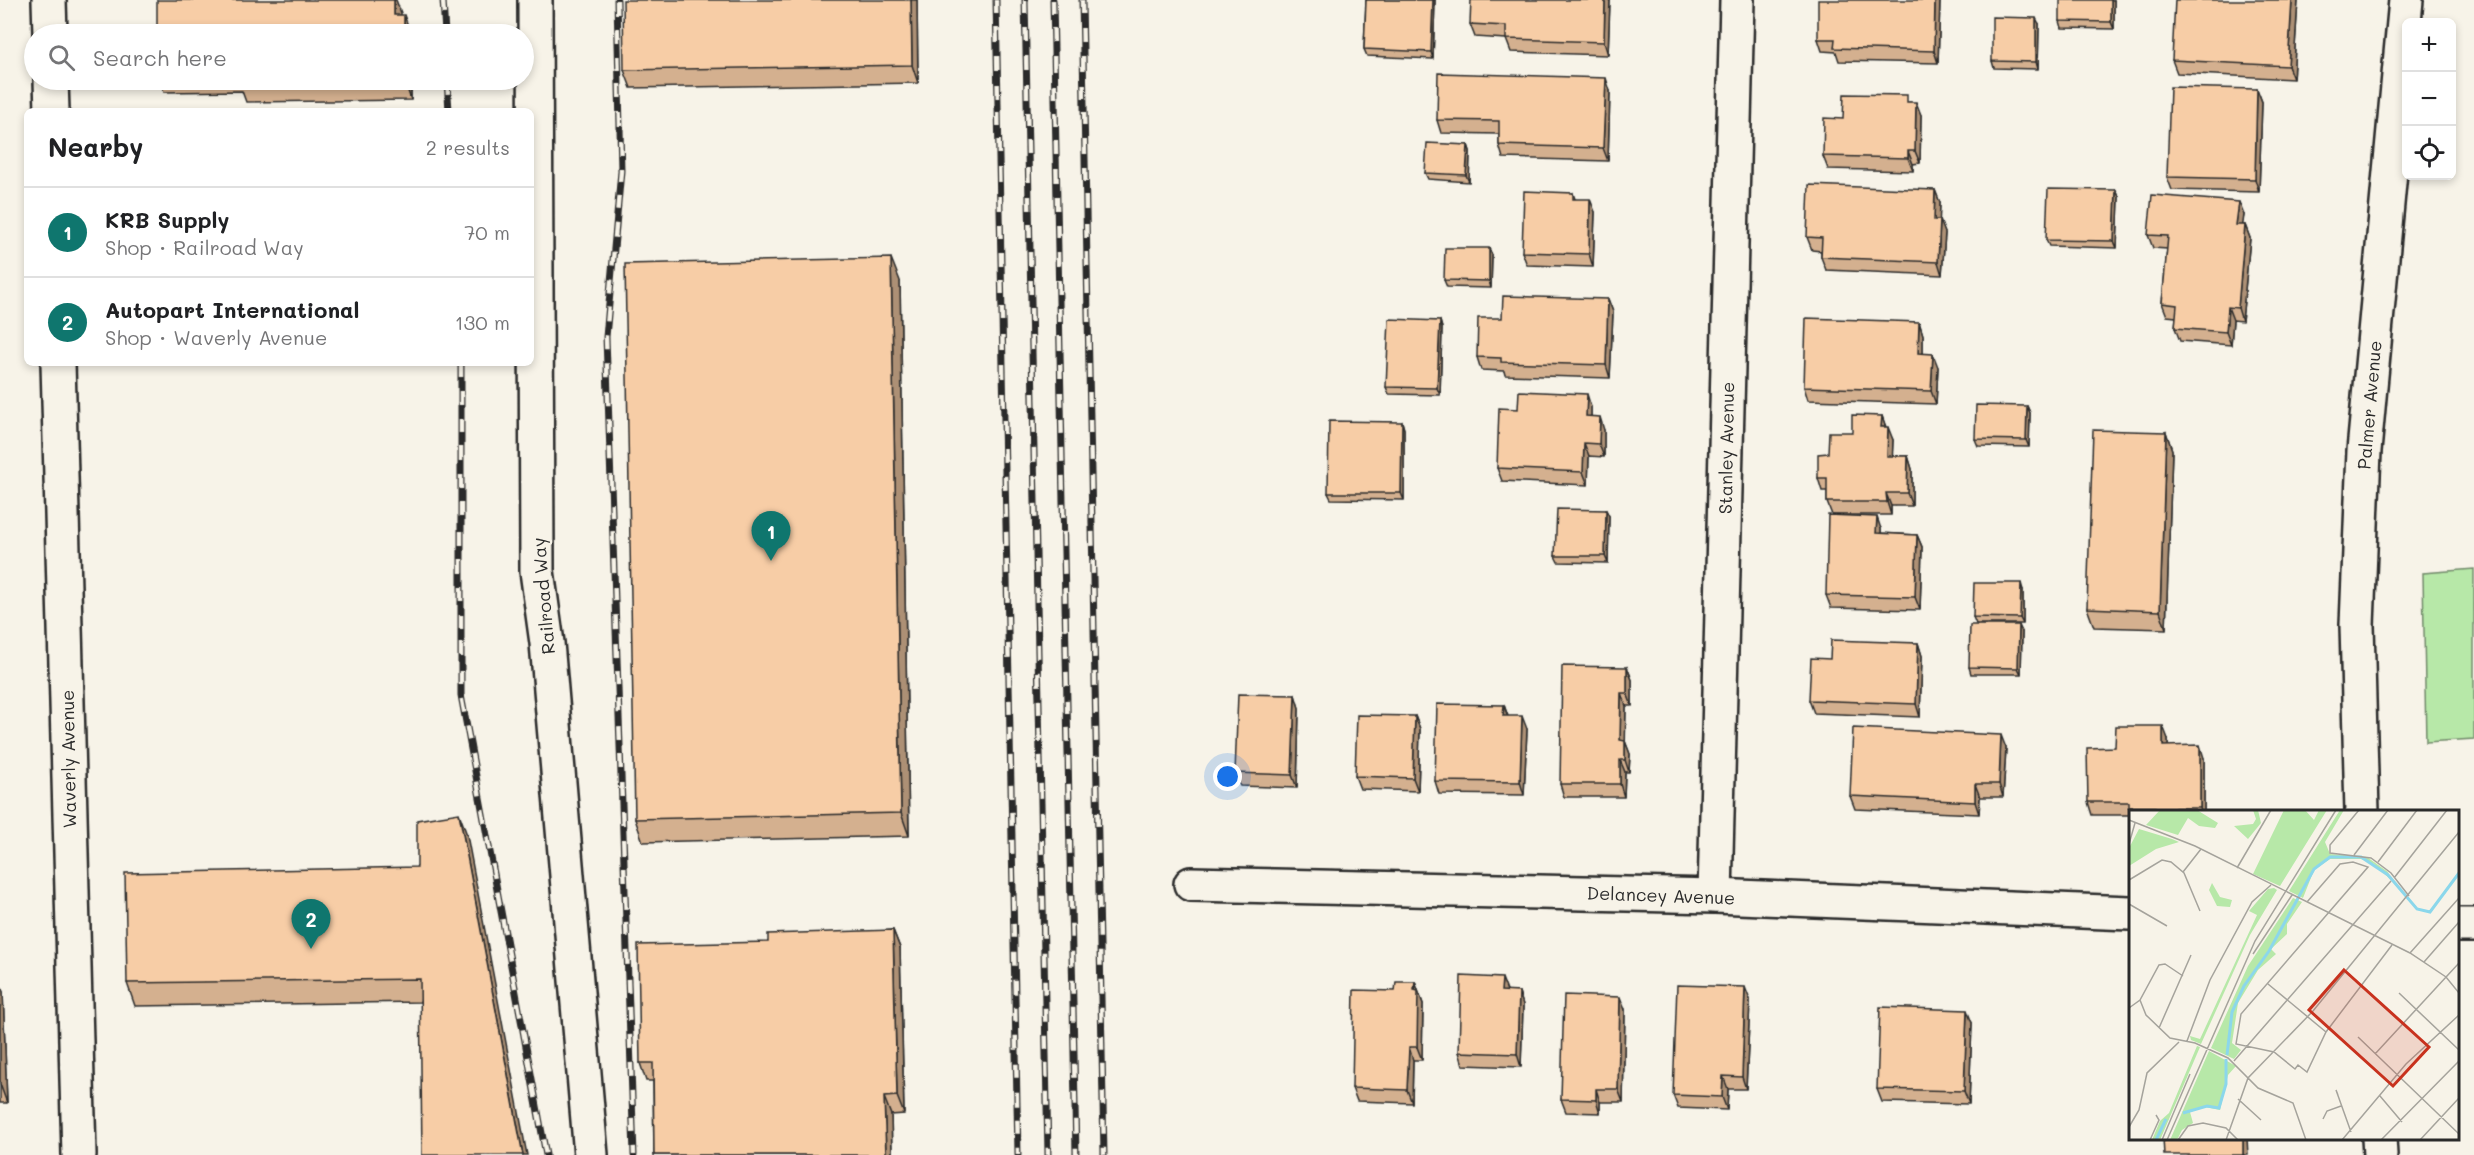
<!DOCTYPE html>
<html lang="en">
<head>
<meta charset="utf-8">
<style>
	:root { --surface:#fff; --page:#f6f6f6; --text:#202124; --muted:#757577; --line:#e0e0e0; --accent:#0f766e }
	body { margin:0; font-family:Mali,sans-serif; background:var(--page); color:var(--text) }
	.controls { position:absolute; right:18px; top:18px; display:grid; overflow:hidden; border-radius:9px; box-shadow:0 3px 9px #0003 }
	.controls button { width:54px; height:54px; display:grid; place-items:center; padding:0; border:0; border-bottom:2px solid var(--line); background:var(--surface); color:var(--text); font:30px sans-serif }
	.you { position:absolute; left:1228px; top:777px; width:21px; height:21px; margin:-15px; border:4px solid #fff; border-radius:50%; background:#1a73e8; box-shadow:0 0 0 9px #1a73e833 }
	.badge { display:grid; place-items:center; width:39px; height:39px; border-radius:50%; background:var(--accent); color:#fff; font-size:20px; font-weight:700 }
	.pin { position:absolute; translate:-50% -50px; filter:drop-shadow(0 2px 3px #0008) }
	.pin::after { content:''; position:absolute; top:32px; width:21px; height:18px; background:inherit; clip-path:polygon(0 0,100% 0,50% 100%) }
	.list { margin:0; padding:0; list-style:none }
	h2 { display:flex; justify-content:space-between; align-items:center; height:78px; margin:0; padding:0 24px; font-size:26px }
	h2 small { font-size:20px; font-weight:400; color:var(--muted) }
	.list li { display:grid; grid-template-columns:39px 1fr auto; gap:18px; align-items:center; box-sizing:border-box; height:90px; padding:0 24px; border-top:2px solid var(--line) }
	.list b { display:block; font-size:22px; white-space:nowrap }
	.list p { margin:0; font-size:20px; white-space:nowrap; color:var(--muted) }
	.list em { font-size:20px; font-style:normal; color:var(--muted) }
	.icon { flex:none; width:33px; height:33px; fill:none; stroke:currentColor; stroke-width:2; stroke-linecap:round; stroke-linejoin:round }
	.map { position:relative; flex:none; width:2474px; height:1155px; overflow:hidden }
	.search { position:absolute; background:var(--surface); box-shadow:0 3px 9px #0003; left:24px; top:24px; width:510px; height:66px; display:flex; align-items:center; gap:15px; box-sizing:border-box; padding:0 21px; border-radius:33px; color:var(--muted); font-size:22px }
	.panel { position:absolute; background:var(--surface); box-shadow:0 3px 9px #0003; left:24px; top:108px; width:510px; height:258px; border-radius:9px }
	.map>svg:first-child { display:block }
	.green { fill:#b7e8a8; stroke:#718a6a; stroke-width:1.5 }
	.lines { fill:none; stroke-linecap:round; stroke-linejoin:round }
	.minor-casing { stroke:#2b2b2b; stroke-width:38 }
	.minor { stroke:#f7f3e8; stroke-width:33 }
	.rail-casing { stroke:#2b2b2b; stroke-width:7 }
	.rail { stroke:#f7f3e8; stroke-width:4.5; stroke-dasharray:14; stroke-linecap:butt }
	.wall { fill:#d4b08f; stroke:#2b2b2b; stroke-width:1.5 }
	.shaded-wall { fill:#ad9074; stroke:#2b2b2b; stroke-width:1.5 }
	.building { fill:#f7cda6; stroke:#2b2b2b; stroke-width:1.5 }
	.labels { text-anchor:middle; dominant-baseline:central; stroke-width:4.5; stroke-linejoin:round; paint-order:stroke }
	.street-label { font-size:18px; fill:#2b2b2b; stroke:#f7f3e8 }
	.inset-river { fill:none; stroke:#8bd7eb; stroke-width:3 }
	.inset-road { fill:none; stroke:#a5a39c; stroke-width:1.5 }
	.view { fill:#c8321e; fill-opacity:0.15; stroke:#c8321e; stroke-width:3 }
	.inset-edge { fill:none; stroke:#2b2b2b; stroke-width:3 }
</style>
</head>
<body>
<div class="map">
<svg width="2474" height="1155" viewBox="0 0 2474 1155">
	<rect width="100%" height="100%" fill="#f7f3e8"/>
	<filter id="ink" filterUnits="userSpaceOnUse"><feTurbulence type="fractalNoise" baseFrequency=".0167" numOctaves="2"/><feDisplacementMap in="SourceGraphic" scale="12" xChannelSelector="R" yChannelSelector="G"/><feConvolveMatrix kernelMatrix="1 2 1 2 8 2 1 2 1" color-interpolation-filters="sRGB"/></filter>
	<g filter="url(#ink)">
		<!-- green -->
		<path class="green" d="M2474,569V739L2426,742L2423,573Z"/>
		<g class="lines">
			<defs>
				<g id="minor">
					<path d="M49,0L50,34"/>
					<path d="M535,0L537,571L547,643L591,1155"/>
					<path d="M51,80L52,111"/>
					<path d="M58,363L79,1155"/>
					<path d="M2362,812L2357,625L2364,451L2406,0"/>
					<path d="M1191,884L1715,896L2130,913"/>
					<path d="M1715,896L1737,0"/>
					<path d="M2458,925H2474"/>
					<path d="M2379,1138L2380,1155"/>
				</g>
			</defs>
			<!-- minor casing -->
			<use href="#minor" class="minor-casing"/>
			<!-- minor -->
			<use href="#minor" class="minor"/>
			<defs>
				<g id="rail">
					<path d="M443,0L445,34"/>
					<path d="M617,0L621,171L606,337L634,1155"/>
					<path d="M996,0L1018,1155"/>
					<path d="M1025,0L1048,1155"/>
					<path d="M1053,0L1076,1155"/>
					<path d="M1082,0L1104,1155"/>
					<path d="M447,80L449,111"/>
					<path d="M461,363V695L546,1155"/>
				</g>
			</defs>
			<!-- rail casing -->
			<use href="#rail" class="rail-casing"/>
			<!-- rail -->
			<use href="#rail" class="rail"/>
		</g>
		<!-- wall -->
		<g class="wall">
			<path d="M917,0L918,83L631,88L624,70Z"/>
			<path d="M1366,0H1435L1433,59L1367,56L1364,49Z"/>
			<path d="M1610,0L1608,55L1511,52L1506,39L1475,37L1470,24Z"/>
			<path d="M1940,0L1938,63L1839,61L1836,52L1822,51L1818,39Z"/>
			<path d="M2114,0V29L2062,28L2060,21Z"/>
			<path d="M2298,0L2293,79L2177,73L2172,60Z"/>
			<path d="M2039,24L2038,69L1994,68L1992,61Z"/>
			<path d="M160,80H411V100L246,102L242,91L164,92Z"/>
			<path d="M2257,89L2262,102L2259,192L2172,190L2167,177Z"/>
			<path d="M1610,91L1608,161L1503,158L1499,145V134L1441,133L1437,120Z"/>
			<path d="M1910,102L1921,115L1920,163L1913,164V171L1828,169L1823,156L1843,119Z"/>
			<path d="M1468,145L1470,151L1469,182L1428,179L1425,173Z"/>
			<path d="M1935,190L1940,203L1939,220L1945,233L1942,275L1826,270L1821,257V251L1812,250L1807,237Z"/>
			<path d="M2116,190L2119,197L2117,248L2049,246L2046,240Z"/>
			<path d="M1573,193L1575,199L1595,212L1593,267L1527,265L1522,252Z"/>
			<path d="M2244,215L2242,225H2245L2250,238L2242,321L2233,320L2231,345L2180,341L2175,328L2176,317L2167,316L2162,303L2167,249L2153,248L2148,235Z"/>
			<path d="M1492,255L1491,288L1447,287L1444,280Z"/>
			<path d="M900,281L909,836L643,842L635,819Z"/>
			<path d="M1608,299L1613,312L1610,378L1505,375L1504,371L1481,370L1477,357L1502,318Z"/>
			<path d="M1440,321L1442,328L1440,395L1389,394L1386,387Z"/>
			<path d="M1919,322L1923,335V353L1938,367L1936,404L1808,400L1804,387Z"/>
			<path d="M2027,406L2030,413L2029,447L1978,446L1975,439Z"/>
			<path d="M1591,407V416L1604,430V457L1589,456L1588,485L1502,481L1497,468L1518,409Z"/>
			<path d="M1882,416L1886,427L1893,440L1892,456H1908L1912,469V506H1891V515H1832L1827,502V491H1822L1818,478L1828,453L1852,432Z"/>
			<path d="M1402,422L1404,429V500L1331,499L1328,493Z"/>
			<path d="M2166,432L2172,450L2166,629L2094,627L2087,608Z"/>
			<path d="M1606,510L1609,516L1608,563L1558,562L1555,556Z"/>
			<path d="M1881,529V533L1917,535L1922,547L1920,610L1831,608L1826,595Z"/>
			<path d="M2023,590V624H1976L1973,617Z"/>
			<path d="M2022,632L2021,674H1971L1969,667Z"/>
			<path d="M1918,643L1922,656L1920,717L1814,713L1809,700L1830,659Z"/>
			<path d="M1627,667L1632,680V706H1626L1625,741L1630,754L1629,772H1625L1624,797H1564L1560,784Z"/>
			<path d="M1295,695L1299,708L1297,788L1240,786L1235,773Z"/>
			<path d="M1504,705L1508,716L1527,729L1524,795L1439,794L1435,781Z"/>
			<path d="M1415,716L1420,729L1418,791L1360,789L1355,776Z"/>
			<path d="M2168,739V746L2204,758V812H2130V815H2092L2088,802L2115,747Z"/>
			<path d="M2006,748L2003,797H1980L1979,814L1855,809L1850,796Z"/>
			<path d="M467,835L420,1002L135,1006L127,983L417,867Z"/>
			<path d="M893,930L900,948L904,1114L891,1115L892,1155H654L653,1081H646L640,1063L768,942Z"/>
			<path d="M1415,982L1423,1004L1422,1060H1413L1412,1103L1357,1101L1352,1088L1395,991Z"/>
			<path d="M0,985L3,992L7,1103H0Z"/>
			<path d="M1507,992H1519L1523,1005L1521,1067L1463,1065L1459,1052Z"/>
			<path d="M1750,1000L1746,1089H1728L1727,1110L1678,1108L1673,1095Z"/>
			<path d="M1625,1010L1623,1102H1600V1113L1566,1112L1561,1099Z"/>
			<path d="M1972,1023L1969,1104L1882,1102L1877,1089Z"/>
		</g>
		<!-- shaded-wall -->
		<g class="shaded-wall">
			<path d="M394,0H396L401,13V34L394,15Z"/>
			<path d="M911,0H917L918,83L912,65Z"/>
			<path d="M1433,0H1435L1433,59L1431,52Z"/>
			<path d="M1605,0H1610L1608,55L1604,42Z"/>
			<path d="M1935,0H1940L1938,63L1934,51Z"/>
			<path d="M2111,0H2114V29L2111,22Z"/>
			<path d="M2292,0H2298L2293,79L2288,66Z"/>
			<path d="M404,15L411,34H404Z"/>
			<path d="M2036,18L2039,24L2038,69L2036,62Z"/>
			<path d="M1606,78L1610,91L1608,161L1603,148Z"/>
			<path d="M405,80H411V100L405,82Z"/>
			<path d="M2257,89L2262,102L2259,192L2255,179Z"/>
			<path d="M1916,102L1921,115L1920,163L1915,151Z"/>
			<path d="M1468,145L1470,151L1469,182L1466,175Z"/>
			<path d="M1908,151L1913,164V171L1908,158Z"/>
			<path d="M1935,190L1940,203L1939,233L1934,220Z"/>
			<path d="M2116,190L2119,197L2117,248L2114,241Z"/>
			<path d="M1590,199L1595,212L1593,267L1589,254Z"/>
			<path d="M2239,202L2244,215L2241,238L2236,225Z"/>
			<path d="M1940,220L1945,233L1942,275L1938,262Z"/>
			<path d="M2245,225L2250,238L2242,321L2238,308Z"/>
			<path d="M1489,248L1492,255L1491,288L1489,281Z"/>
			<path d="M891,258L900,281L909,836L901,813Z"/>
			<path d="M1608,299L1613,312L1610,378L1606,365Z"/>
			<path d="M2228,307L2233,320L2231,345L2226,332Z"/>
			<path d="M1440,321L1442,328L1440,395L1437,388Z"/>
			<path d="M1919,322L1923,335V366L1918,353Z"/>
			<path d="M1933,354L1938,367L1936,404L1931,391Z"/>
			<path d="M1587,394L1591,407V429L1586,416Z"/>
			<path d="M2027,406L2030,413L2029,447L2026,440Z"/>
			<path d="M1882,416L1886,429L1881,427Z"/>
			<path d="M1600,417L1604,430V457L1599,444Z"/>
			<path d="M1402,422L1404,429V500L1401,493Z"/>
			<path d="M1888,427L1893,440L1892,469L1887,456Z"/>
			<path d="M2166,432L2172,450L2166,629L2160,611Z"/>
			<path d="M1584,443L1589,456L1588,485L1583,472Z"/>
			<path d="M1908,456L1912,469V506L1907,493Z"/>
			<path d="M1886,493L1891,506V515L1887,502Z"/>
			<path d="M1606,510L1609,516L1608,563L1605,556Z"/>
			<path d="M1877,517L1881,529V546L1876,533Z"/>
			<path d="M1917,535L1922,547L1920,610L1915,597Z"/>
			<path d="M2021,583L2023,590V624L2020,618Z"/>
			<path d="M2019,625L2022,632L2021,674L2018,668Z"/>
			<path d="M1918,643L1922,656L1920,717L1916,704Z"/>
			<path d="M1627,667L1632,680V706L1627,693Z"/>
			<path d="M1621,693L1626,706L1625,753L1620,740Z"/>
			<path d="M1295,695L1299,708L1297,788L1292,775Z"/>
			<path d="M1504,705L1508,718L1503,716Z"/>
			<path d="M1415,716L1420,729L1418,791L1413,778Z"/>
			<path d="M1522,716L1527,729L1524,795L1520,782Z"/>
			<path d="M2163,726L2168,739V759L2163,746Z"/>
			<path d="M2001,735L2006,748L2003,797L1999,784Z"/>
			<path d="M1625,741L1630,754L1629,772L1625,760Z"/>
			<path d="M2200,745L2204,758V812H2201L2200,808Z"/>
			<path d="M1620,760L1625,772L1624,797L1620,784Z"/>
			<path d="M1975,784L1980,797L1979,814L1975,802Z"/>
			<path d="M459,813L467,835L527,1155H523Z"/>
			<path d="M893,930L900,948L904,1114L897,1096Z"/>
			<path d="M1502,978L1507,991L1506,1004L1501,991Z"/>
			<path d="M1415,982L1423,1004L1422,1060L1417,1047Z"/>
			<path d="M0,985L3,992L7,1103L0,1084Z"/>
			<path d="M1745,987L1750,1000L1746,1089L1742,1077Z"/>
			<path d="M1519,992L1523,1005L1521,1067L1517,1054Z"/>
			<path d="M1620,997L1625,1010L1623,1102L1618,1089Z"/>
			<path d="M1967,1010L1972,1023L1969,1104L1964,1091Z"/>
			<path d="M1409,1047L1413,1060L1412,1103L1407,1090Z"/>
			<path d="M1723,1076L1728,1089L1727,1110L1722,1097Z"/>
			<path d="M1596,1089L1600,1102V1113L1596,1100Z"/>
			<path d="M884,1097L891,1115L892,1155H886Z"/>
			<path d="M2243,1138H2247L2248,1155H2243Z"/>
		</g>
		<!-- building -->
		<g class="building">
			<path d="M157,0H394V15H404V34H157Z"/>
			<path d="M623,0H911L912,65L624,70Z"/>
			<path d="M1366,0H1433L1431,52L1364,49Z"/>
			<path d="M1471,0H1605L1604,42L1506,39V26L1470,24Z"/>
			<path d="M1818,0H1935L1934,51L1834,48L1835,39H1818Z"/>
			<path d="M2060,0H2111V22L2060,21Z"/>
			<path d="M2175,0H2292L2288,66L2172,60Z"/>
			<path d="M1992,17L2036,18V62L1992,61Z"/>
			<path d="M1438,73L1606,78L1603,148L1499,145V121L1437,120Z"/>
			<path d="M239,80H405V82L240,84Z"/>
			<path d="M2170,87L2257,89L2255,179L2167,177Z"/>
			<path d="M1844,94L1907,95V102H1916L1915,151H1908V158L1823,156L1824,118L1843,119Z"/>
			<path d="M1427,143L1468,145L1466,175L1425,173Z"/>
			<path d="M1809,185L1935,190L1934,220H1940L1938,262L1821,257L1822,238L1807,237Z"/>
			<path d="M2048,189L2116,190L2114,241L2046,240Z"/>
			<path d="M1524,191L1573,193V199H1590L1589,254L1522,252Z"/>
			<path d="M2152,195L2239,202L2236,225H2245L2238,308L2228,307L2226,332L2175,328L2177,305L2162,303L2168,236L2148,235Z"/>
			<path d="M1445,248H1489V281L1444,280Z"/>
			<path d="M891,258L901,813L635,819L625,264Z"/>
			<path d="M1503,296L1608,299L1606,365L1501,362V358L1477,357L1478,318H1502Z"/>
			<path d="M1806,318L1919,322L1918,353L1933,354L1931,391L1804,387Z"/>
			<path d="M1389,319L1440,321L1437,388L1386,387Z"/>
			<path d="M1519,391L1587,394L1586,416L1600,417L1599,444L1584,443L1583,472L1497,468L1499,408L1518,409Z"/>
			<path d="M1976,405L2027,406L2026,440L1975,439Z"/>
			<path d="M1852,415L1882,416L1881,427H1888L1887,456H1908L1907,493H1886L1887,502H1827V478H1818V454L1828,453L1829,432H1852Z"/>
			<path d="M1329,421L1402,422L1401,493H1328Z"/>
			<path d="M2093,430L2166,432L2160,611L2087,608Z"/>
			<path d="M1557,509L1606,510L1605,556H1555Z"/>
			<path d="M1828,515L1877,517L1876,533L1917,535L1915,597L1826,595Z"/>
			<path d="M1974,583H2021L2020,618L1973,617Z"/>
			<path d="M1970,625H2019L2018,668L1969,667Z"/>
			<path d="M1831,640L1918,643L1916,704L1809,700L1811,658L1830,659Z"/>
			<path d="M1562,666L1627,667V693H1621L1620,740L1625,741V760H1620V784H1560Z"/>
			<path d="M1238,694L1295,695L1292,775L1235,773Z"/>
			<path d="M1437,704L1504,705L1503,716H1522L1520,782L1435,781Z"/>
			<path d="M1357,715L1415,716L1413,778L1355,776Z"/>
			<path d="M2116,726H2163V746L2200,745V808H2175L2174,812H2155V807H2129V802H2088L2087,748L2115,747Z"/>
			<path d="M1853,728L2001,735L1999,784H1975V802L1850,796Z"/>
			<path d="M459,813L523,1155H422L420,979L127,983L125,873L417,867V820Z"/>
			<path d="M893,930L897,1096L884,1097L886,1155H654L653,1063H640L638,945L768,942V934Z"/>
			<path d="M1461,976L1502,978L1501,991L1519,992L1517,1054L1459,1052Z"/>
			<path d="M1396,982H1415L1414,990L1418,991L1417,1047H1409L1407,1090L1352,1088L1354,990L1395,991Z"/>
			<path d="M1677,985L1745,987L1742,1077L1723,1076L1722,1097L1673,1095Z"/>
			<path d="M1564,995L1620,997L1618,1089H1596V1100L1561,1099Z"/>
			<path d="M1880,1007L1967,1010L1964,1091L1877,1089Z"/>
			<path d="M2163,1138H2243V1155H2164Z"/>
		</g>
	</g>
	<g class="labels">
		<!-- street labels -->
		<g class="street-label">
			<text transform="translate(2369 405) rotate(-85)">Palmer Avenue</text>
			<text transform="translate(1726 448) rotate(-89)">Stanley Avenue</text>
			<text transform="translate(543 596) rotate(-95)">Railroad Way</text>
			<text transform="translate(68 759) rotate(-91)">Waverly Avenue</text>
			<text transform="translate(1661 895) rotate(2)">Delancey Avenue</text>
		</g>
	</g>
	<!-- overview -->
	<g transform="translate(2129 810)">
		<rect width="330" height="330" fill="#f7f3e8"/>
		<path d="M31,0H68L89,13L86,18L70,16L59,8L49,25L17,15ZM124,0H129L132,13L119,29L105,16L124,14L127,9ZM155,0H176L185,10L190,0H198L151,76L124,64ZM211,0H215L196,32L201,44L238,47L259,62L262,70L245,54L232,49H201L185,60L174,88L160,81ZM10,19L43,29L50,32L27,39L0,56V38ZM83,73L91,87L103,90L101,97L88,96L80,80ZM145,78L148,80L121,125L72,234L62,230L61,226L71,229L128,105L120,101L139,79ZM164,88L173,92L158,114V124L142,139L147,144L129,160L109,193L103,233L112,240L105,249L82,238L119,156ZM68,236L71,237L31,330H23L31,311L40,303ZM80,241L107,256L99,265L91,300L76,297L61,302L64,313L53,320L48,330H41Z" fill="#b7e8a8"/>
		<path class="inset-river" d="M98,245L103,202L115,176L140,141L185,59L201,47H232L259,65L288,99L301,102L330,63M54,303L78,296L90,298L97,274V249M27,330L37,309"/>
		<path class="inset-road" d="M230,0L201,35V43L242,48L262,63L280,86M0,10L66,36L281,143L317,167L330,183M0,34L6,13M225,45L259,0M249,52L288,0M108,58L142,0M54,62L72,39M265,68L318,0M0,70L33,50L42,52L55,63L71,101M178,92L211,54L224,52L239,57L112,204L107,234L145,242L166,259L169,255L178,262L197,222L263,135M0,94L38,116M281,143L330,88M124,144L163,85M295,152L330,112M139,174L197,222M270,183L330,240M11,190L17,205L41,228L66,233L99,248L129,278L164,293L177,330M0,198L11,190L30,155L36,154L54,166M30,218L62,145M229,227L330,324M58,231L81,170L123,92L142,75M246,244L330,153M105,251L262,71M209,285L207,280L222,322M251,286L273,312M109,289L132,310M194,309L198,301L212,296M0,317L10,300L18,263L50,232M21,330L30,310L27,305M33,330L61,264M38,330L126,131L207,0M49,330L59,316L74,313L97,318L109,330M97,330L119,268L184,201L330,22M213,330L277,254L330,205M252,330L330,251M291,330L330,288"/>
		<path class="view" d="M215,160L300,237L264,276L180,200Z"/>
		<rect width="330" height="330" class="inset-edge"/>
	</g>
</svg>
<div class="controls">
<button>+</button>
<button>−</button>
<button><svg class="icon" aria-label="locate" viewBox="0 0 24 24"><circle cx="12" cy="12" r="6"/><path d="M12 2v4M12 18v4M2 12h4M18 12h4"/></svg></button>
</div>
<div class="you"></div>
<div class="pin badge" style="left:771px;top:561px">1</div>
<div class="pin badge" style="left:311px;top:949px">2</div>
<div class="search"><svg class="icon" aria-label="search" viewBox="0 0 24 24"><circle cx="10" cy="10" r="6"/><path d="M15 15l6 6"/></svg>Search here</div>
<section class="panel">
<h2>Nearby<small>2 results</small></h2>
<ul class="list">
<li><span class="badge">1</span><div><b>KRB Supply</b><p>Shop · Railroad Way</p></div><em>70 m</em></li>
<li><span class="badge">2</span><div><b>Autopart International</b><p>Shop · Waverly Avenue</p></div><em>130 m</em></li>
</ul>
</section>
</div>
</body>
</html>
